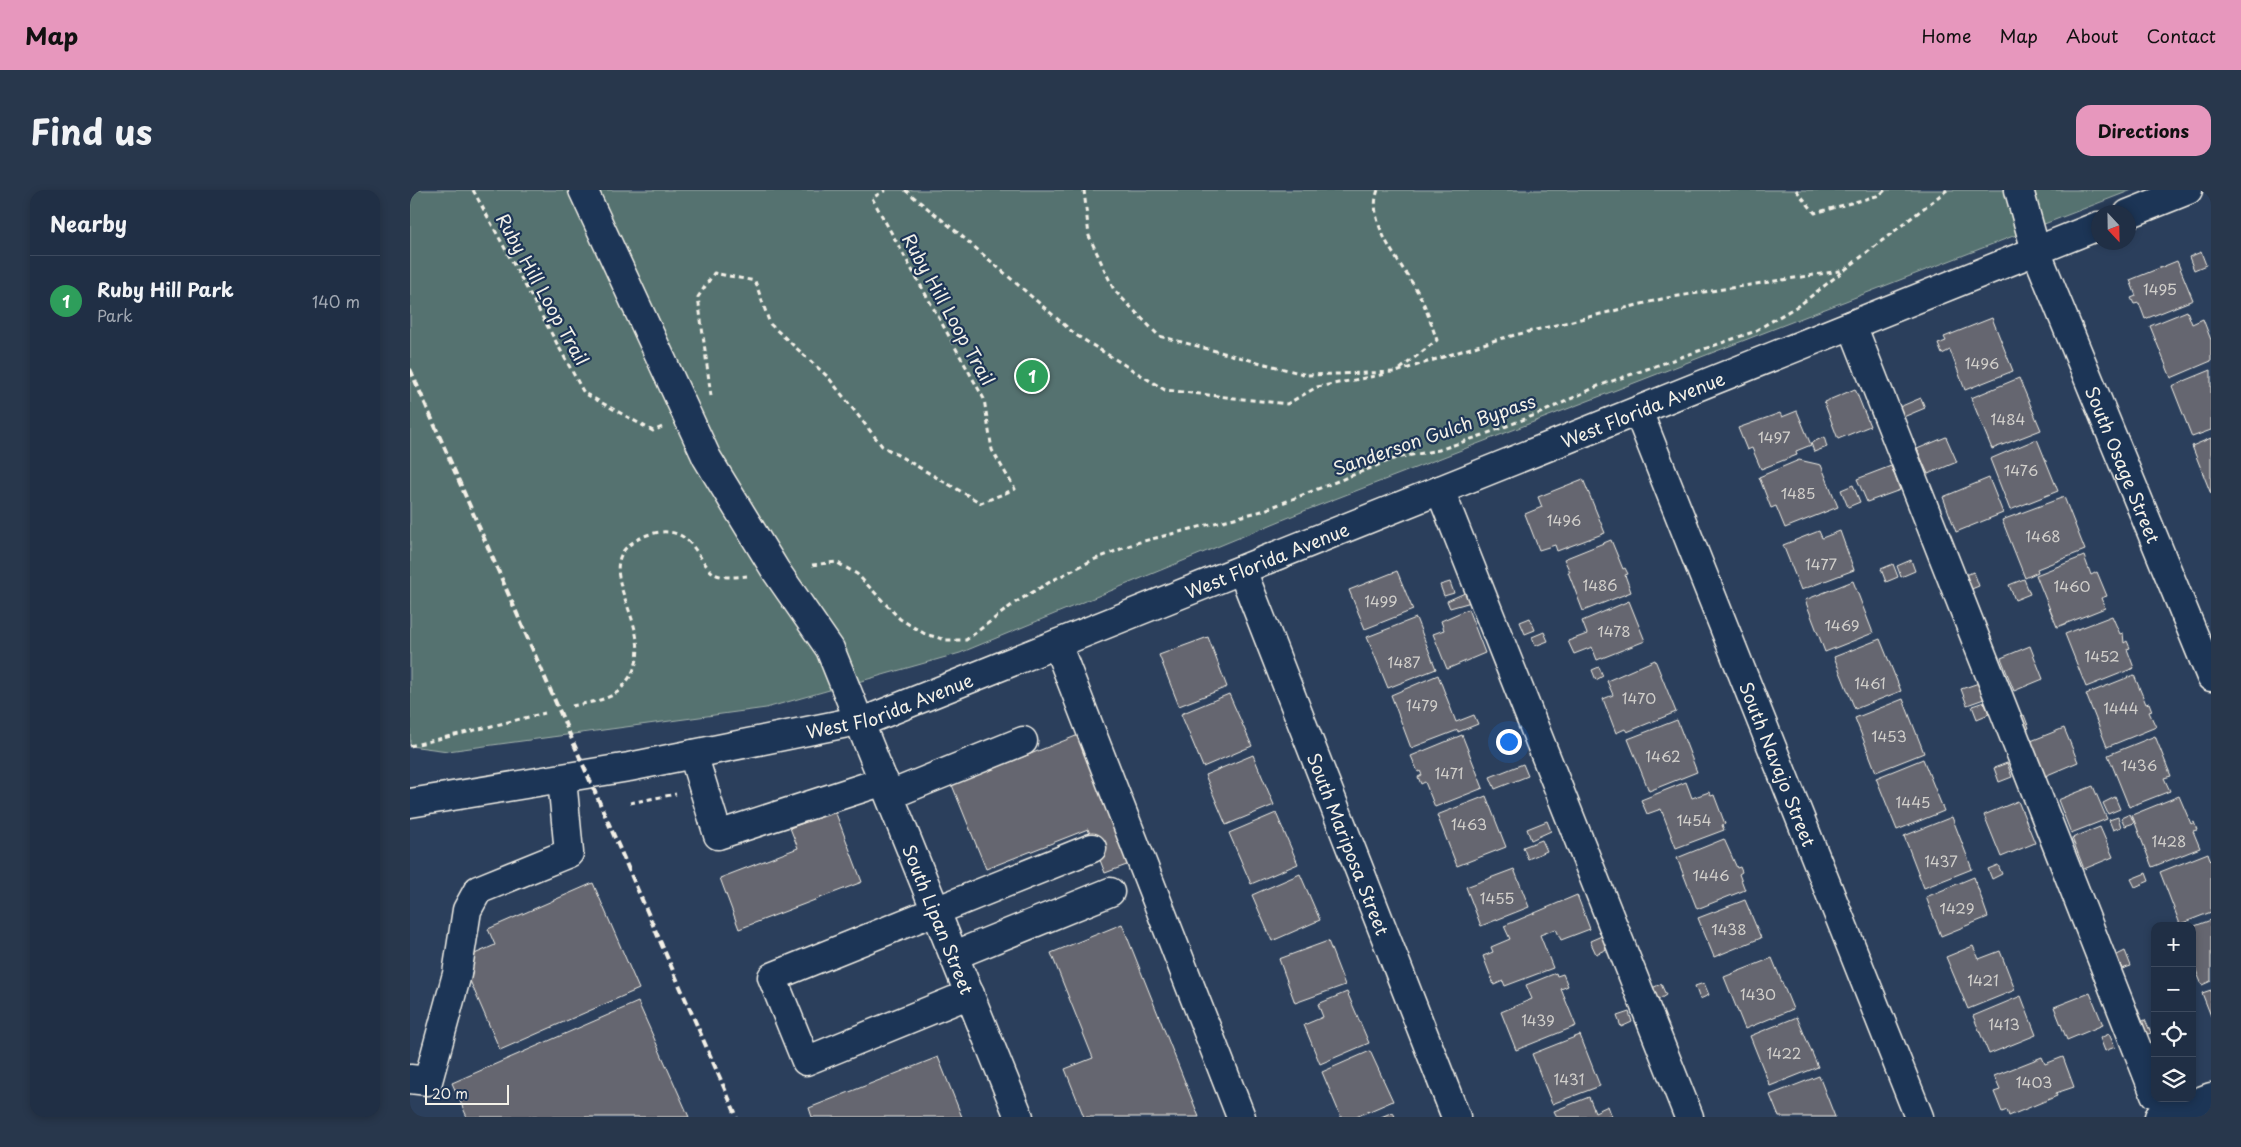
<!DOCTYPE html>
<html lang="en">
<head>
<meta charset="utf-8">
<style>
	:root { --surface:#202f45; --page:#28374c; --text:#f1f3f6; --muted:#a2a9b3; --line:#3d4a5e; --accent:#e797bd }
	body { margin:0; font-family:"Playpen Sans",sans-serif; background:var(--page); color:var(--text) }
	.controls { position:absolute; right:15px; bottom:15px; display:grid; overflow:hidden; border-radius:10px; box-shadow:0 2px 8px #0003 }
	.controls button { width:45px; height:45px; display:grid; place-items:center; padding:0; border:0; border-bottom:1px solid var(--line); background:var(--surface); color:var(--text); font:25px sans-serif }
	.compass { position:absolute; left:1681px; top:15px; width:45px; height:45px; border-radius:50%; background:var(--surface); box-shadow:0 2px 8px #0003; rotate:158deg }
	.scale { position:absolute; left:15px; bottom:12px; width:84px; box-sizing:border-box; padding-left:5px; border:2px solid #f4f1e8; border-top:0; font-size:14px; line-height:18px; white-space:nowrap; color:#f4f1e8; -webkit-text-stroke:4px #1d3557; paint-order:stroke }
	.you { position:absolute; left:1098px; top:551px; width:18px; height:18px; margin:-12px; border:4px solid #fff; border-radius:50%; background:#1a73e8; box-shadow:0 0 0 8px #1a73e833 }
	.badge { display:grid; place-items:center; width:32px; height:32px; border-radius:50%; background:var(--accent); color:#fff; font-size:16px; font-weight:700 }
	.pin { position:absolute; translate:-50% -50%; border:2px solid #fff; box-shadow:0 1px 5px #0006 }
	.list { margin:0; padding:0; list-style:none }
	h2 { display:flex; justify-content:space-between; align-items:center; height:65px; margin:0; padding:0 20px; font-size:21px }
	h2 small { font-size:16px; font-weight:400; color:var(--muted) }
	.list li { display:grid; grid-template-columns:32px 1fr auto; gap:15px; align-items:center; box-sizing:border-box; height:90px; padding:0 20px; border-top:1px solid var(--line) }
	.list b { display:block; font-size:19px; white-space:nowrap }
	.list p { margin:0; font-size:16px; white-space:nowrap; color:var(--muted) }
	.list em { font-size:16px; font-style:normal; color:var(--muted) }
	.icon { flex:none; width:28px; height:28px; fill:none; stroke:currentColor; stroke-width:2; stroke-linecap:round; stroke-linejoin:round }
	.map { position:relative; flex:none; width:1801px; height:927px; overflow:hidden; border-radius:15px }
	header { display:flex; align-items:center; gap:30px; box-sizing:border-box; height:70px; padding:0 25px; background:var(--accent); color:#111 }
	header strong { font-size:24px }
	nav { display:flex; gap:28px; margin-inline-start:auto; font-size:18px }
	.intro { display:flex; align-items:center; justify-content:space-between; box-sizing:border-box; height:120px; padding:0 30px }
	h1 { margin:0; font-size:35px }
	.button { padding:12px 22px; border-radius:15px; background:var(--accent); color:#111; font-size:18px; font-weight:700 }
	main { display:flex; gap:30px; padding:0 30px }
	aside { flex:1; background:var(--surface); border-radius:15px; box-shadow:0 2px 8px #0003 }
	.map>svg:first-child { display:block }
	.green { fill:#547270; stroke:#a4b2ac }
	.building { fill:#65666f; stroke:#f4f1e8 }
	.lines { fill:none; stroke-linecap:round; stroke-linejoin:round }
	.minor-casing { stroke:#f4f1e8; stroke-width:31 }
	.path { stroke:#f4f1e8; stroke-width:3; stroke-dasharray:5 4; stroke-linecap:butt }
	.minor { stroke:#1d3557; stroke-width:28 }
	.rail { stroke:#f4f1e8; stroke-width:4; stroke-dasharray:8 4; stroke-linecap:butt }
	.labels { text-anchor:middle; dominant-baseline:central; stroke-width:4.5; stroke-linejoin:round; paint-order:stroke }
	.number-label { font-size:15px; fill:#d0ceca }
	.street-label { font-size:18px; fill:#f4f1e8; stroke:#1d3557 }
</style>
</head>
<body>
<header>
<strong>Map</strong>
<nav><a>Home</a><a>Map</a><a>About</a><a>Contact</a></nav>
</header>
<div class="intro"><h1>Find us</h1><a class="button">Directions</a></div>
<main>
<aside>
<h2>Nearby<small></small></h2>
<ul class="list">
<li><span class="badge" style="background:#2e9e5b">1</span><div><b>Ruby Hill Park</b><p>Park</p></div><em>140 m</em></li>
</ul>
</aside>
<div class="map">
<svg width="1801" height="927" viewBox="0 0 1801 927">
	<rect width="100%" height="100%" fill="#2b3f5c"/>
	<filter id="ink" filterUnits="userSpaceOnUse"><feTurbulence type="fractalNoise" baseFrequency=".02" numOctaves="2"/><feDisplacementMap in="SourceGraphic" scale="10" xChannelSelector="R" yChannelSelector="G"/><feConvolveMatrix kernelMatrix="1 2 1 2 8 2 1 2 1" color-interpolation-filters="sRGB"/></filter>
	<g filter="url(#ink)">
		<!-- green -->
		<path class="green" d="M0,0H1722L894,321L550,463L356,518L38,561L0,556Z"/>
		<!-- building -->
		<g class="building">
			<path d="M1791,62L1796,75L1784,80L1779,67Z"/>
			<path d="M1767,71L1783,110L1735,129L1729,113L1724,114L1721,108L1726,106L1720,90Z"/>
			<path d="M1777,121L1782,134L1793,129L1801,150V171L1761,188L1740,136Z"/>
			<path d="M1582,128L1603,181L1555,200L1540,160L1532,164L1528,154L1536,151L1534,147Z"/>
			<path d="M1801,180V240L1782,247L1762,196Z"/>
			<path d="M1609,188L1631,240L1582,259L1561,208Z"/>
			<path d="M1445,199L1460,236L1428,249L1414,212Z"/>
			<path d="M1511,208L1515,218L1491,228L1487,218Z"/>
			<path d="M1387,221L1401,255L1386,261L1387,265L1351,279L1342,258L1337,260L1328,238L1370,223L1372,227Z"/>
			<path d="M1414,247L1417,257L1404,262L1401,253Z"/>
			<path d="M1536,247L1547,272L1518,284L1507,259Z"/>
			<path d="M1801,248V304L1782,256Z"/>
			<path d="M1627,249L1648,301L1600,320L1580,269Z"/>
			<path d="M1389,270L1411,275L1428,317L1375,338L1366,316L1361,318L1349,287Z"/>
			<path d="M1481,276L1490,300L1457,312L1447,289Z"/>
			<path d="M1579,288L1593,323L1546,342L1533,307Z"/>
			<path d="M1173,289L1195,343L1147,361L1145,355L1129,360L1115,324L1132,317L1128,307Z"/>
			<path d="M1443,295L1450,312L1438,317L1431,300Z"/>
			<path d="M1654,307L1675,360L1627,379L1628,382L1615,388L1592,330Z"/>
			<path d="M1409,341L1412,348L1430,341L1444,380L1391,400L1373,355Z"/>
			<path d="M1201,350L1213,379L1215,378L1218,384L1215,385L1221,402L1173,421L1158,382H1160L1154,369Z"/>
			<path d="M1674,366L1681,385L1687,382L1697,406L1691,408L1695,418L1647,437L1626,385Z"/>
			<path d="M1501,370L1505,381L1491,387L1487,376Z"/>
			<path d="M1483,374L1488,387L1476,392L1471,379Z"/>
			<path d="M987,381L1003,420L955,439L939,400Z"/>
			<path d="M1564,382L1569,396L1559,400L1554,385Z"/>
			<path d="M1614,389L1620,404L1605,410L1599,395Z"/>
			<path d="M1443,391L1463,443L1415,462L1395,410Z"/>
			<path d="M1040,392L1044,403L1034,406L1030,395Z"/>
			<path d="M1057,402L1061,412L1040,418L1037,411Z"/>
			<path d="M1219,411L1235,451L1187,470L1182,457L1164,464L1158,451L1177,444L1172,431Z"/>
			<path d="M1058,419L1075,463L1037,479L1023,444L1034,440L1031,431Z"/>
			<path d="M1702,426L1710,444L1713,443L1714,453L1717,451L1720,458L1717,459L1724,478L1676,497L1655,444Z"/>
			<path d="M1006,428L1026,479L978,498L957,447Z"/>
			<path d="M1120,428L1125,440L1115,444L1110,432Z"/>
			<path d="M1134,442L1138,451L1125,456L1122,447Z"/>
			<path d="M798,447L817,497L769,516L749,465Z"/>
			<path d="M1470,449L1491,501L1445,519L1424,467Z"/>
			<path d="M1620,456L1633,489L1604,501L1591,468Z"/>
			<path d="M1245,470L1266,522L1217,542L1215,539L1206,543L1193,509L1203,505L1197,491Z"/>
			<path d="M1189,477L1193,486L1186,490L1182,480Z"/>
			<path d="M1028,485L1046,532L1064,525L1068,534L1048,542V540L1001,558L981,505Z"/>
			<path d="M1724,485L1736,514L1739,513L1742,521L1739,522L1746,537L1697,557L1676,504Z"/>
			<path d="M1569,493L1574,509L1557,515L1551,499Z"/>
			<path d="M819,504L842,556L793,577L771,524Z"/>
			<path d="M1493,509L1514,563L1466,582L1445,528Z"/>
			<path d="M1574,512L1579,524L1567,529L1562,516Z"/>
			<path d="M1614,525L1619,538L1609,542L1604,529Z"/>
			<path d="M1267,530L1287,582L1239,601L1218,549Z"/>
			<path d="M1654,538L1668,572L1635,586L1621,551Z"/>
			<path d="M671,544L722,673L695,683L678,639L576,679L542,595Z"/>
			<path d="M1052,545L1073,598L1025,617L1015,592L1011,594L1008,587L1012,585L1010,581L1008,582L1001,566Z"/>
			<path d="M1745,546L1761,586L1754,588L1760,601L1719,617L1698,565Z"/>
			<path d="M843,565L864,615L816,635L795,585Z"/>
			<path d="M1513,569L1534,621L1487,640L1466,588Z"/>
			<path d="M1597,573L1602,587L1589,592L1584,578Z"/>
			<path d="M1113,574L1118,586L1085,599L1080,587Z"/>
			<path d="M1276,592L1282,608L1299,602L1301,606L1304,605L1315,634L1312,635L1314,640L1266,658L1251,619L1237,624L1231,610Z"/>
			<path d="M1683,596L1697,629L1661,643L1648,610Z"/>
			<path d="M1076,606L1096,657L1047,676L1027,625Z"/>
			<path d="M1769,606L1781,634L1784,632L1787,640L1783,641L1790,658L1742,677L1722,625Z"/>
			<path d="M1705,607L1710,619L1698,624L1693,613Z"/>
			<path d="M1608,611L1625,653L1591,667L1574,625Z"/>
			<path d="M425,621L452,692L329,739L310,688L388,658L380,638Z"/>
			<path d="M866,623L888,674L841,694L819,643Z"/>
			<path d="M1720,624L1724,633L1715,636L1711,628Z"/>
			<path d="M1542,627L1562,679L1514,698L1494,646Z"/>
			<path d="M1708,627L1711,637L1703,640L1699,630Z"/>
			<path d="M1137,631L1141,641L1121,650L1117,639Z"/>
			<path d="M1690,637L1703,667L1674,679L1662,648Z"/>
			<path d="M1314,649L1327,678L1330,677L1332,682L1329,684L1335,700L1287,719L1267,668Z"/>
			<path d="M1132,650L1137,661L1118,669L1113,657Z"/>
			<path d="M1798,663L1801,672V722L1770,734L1750,682Z"/>
			<path d="M1588,675L1592,684L1582,689L1578,679Z"/>
			<path d="M1104,679L1119,717L1071,736L1056,697Z"/>
			<path d="M1736,683L1739,691L1725,697L1721,689Z"/>
			<path d="M890,684L910,730L862,751L842,705Z"/>
			<path d="M1564,687L1578,727L1531,746L1516,707Z"/>
			<path d="M183,693L229,799L90,860L51,770L85,755L78,739Z"/>
			<path d="M1167,705L1180,739L1151,750L1146,739L1130,745L1143,778L1095,796L1093,791L1084,795L1073,766L1083,762L1081,757L1100,749L1094,736Z"/>
			<path d="M1335,710L1351,748L1304,767L1288,728Z"/>
			<path d="M1801,730V791L1792,795L1782,771V737Z"/>
			<path d="M712,734L789,927H674L655,879L683,868L641,763Z"/>
			<path d="M1194,745L1199,758L1186,764L1180,751Z"/>
			<path d="M918,751L935,795L885,813L869,769Z"/>
			<path d="M1563,756L1569,769L1590,761L1605,800L1558,819L1536,767Z"/>
			<path d="M1715,761L1721,776L1712,779L1707,765Z"/>
			<path d="M1362,768L1383,819L1335,839L1314,787Z"/>
			<path d="M1146,783L1147,786L1153,784L1158,796L1151,799L1166,836L1106,860L1091,822L1122,809L1116,795Z"/>
			<path d="M1294,793L1299,805L1290,809L1285,796Z"/>
			<path d="M1251,794L1256,805L1248,810L1242,798Z"/>
			<path d="M1801,800V826L1792,803Z"/>
			<path d="M937,802L959,853L910,874L894,835L913,827L908,814Z"/>
			<path d="M1680,803L1693,835L1657,850L1644,817Z"/>
			<path d="M1611,806L1626,845L1579,864L1563,826Z"/>
			<path d="M228,812L279,927H57L42,893Z"/>
			<path d="M1219,822L1222,832L1211,837L1207,826Z"/>
			<path d="M1387,827L1408,877L1360,896L1340,846Z"/>
			<path d="M1735,830L1741,843L1732,846L1727,834Z"/>
			<path d="M1699,844L1705,857L1695,861L1690,848Z"/>
			<path d="M1170,845L1190,896L1142,914L1122,864Z"/>
			<path d="M960,861L983,911L946,927H931L912,882Z"/>
			<path d="M528,867L552,927H402L399,918Z"/>
			<path d="M1632,867L1635,874L1653,867L1664,897L1646,903L1647,906L1599,926L1597,920L1592,922L1584,902L1590,900L1584,886Z"/>
			<path d="M1409,886L1425,927H1369L1360,905Z"/>
			<path d="M1179,907L1185,922L1198,916L1202,927H1147L1144,921Z"/>
			<path d="M983,922L985,927H971Z"/>
		</g>
		<g class="lines">
			<defs>
				<g id="minor">
					<path id="s1" d="M173,0L297,268L366,381L420,459L609,927"/>
					<path id="s2" d="M1609,0L1626,61L1801,487"/>
					<path d="M1718,24L1778,0"/>
					<path d="M1442,135L1745,904"/>
					<path id="s3" d="M1228,221L1509,927"/>
					<path d="M1030,300L1279,927"/>
					<path id="s4" d="M832,380L1046,927"/>
					<path d="M647,454L831,927"/>
					<path d="M283,564L308,645L474,591"/>
					<path d="M480,605L613,551"/>
					<path id="s5" d="M0,613L219,577L462,528L1688,36"/>
					<path d="M545,765L700,702"/>
					<path d="M560,804L396,871L362,787L682,658"/>
					<path d="M0,889L18,891L47,784L57,720L68,700L159,663L152,589"/>
					<path d="M1749,927L1801,907"/>
				</g>
			</defs>
			<!-- minor casing -->
			<use href="#minor" class="minor-casing"/>
			<!-- path -->
			<g class="path">
				<path d="M63,0L174,203L243,241L252,237"/>
				<path d="M495,0L547,42L666,145L755,200L877,214L907,197L976,184"/>
				<path d="M674,0L679,46L704,100L749,146L897,185L986,182L1089,149L1256,108L1436,80"/>
				<path d="M968,0C954,36 998,80 1012,110C1018,123 1022,137 1027,150L989,180"/>
				<path d="M1386,0L1405,23L1470,5L1475,0"/>
				<path d="M301,206L288,107L304,83L345,91L360,134L418,187L472,256L571,313L605,299L582,260L574,209L462,8L476,0"/>
				<path d="M402,375L426,372L447,384L490,429L515,444L536,450H556L606,412L645,389L683,370L726,353L852,321L986,268L1029,260L1073,245L1133,222L1188,196L1343,142L1391,114L1537,0"/>
				<path d="M162,516C176,513 194,511 206,503C210,501 213,496 216,492C253,448 188,391 215,359C229,344 260,334 277,350C287,359 293,374 303,383C312,389 327,387 337,386"/>
				<path d="M0,556L135,523"/>
				<path d="M220,613L266,604"/>
			</g>
			<!-- minor -->
			<use href="#minor" class="minor"/>
			<!-- rail -->
			<path class="rail" d="M0,179L327,927"/>
		</g>
	</g>
	<g class="labels">
		<!-- number labels -->
		<g class="number-label">
			<text x="1750" y="98">1495</text>
			<text x="1572" y="172">1496</text>
			<text x="1598" y="228">1484</text>
			<text x="1364" y="246">1497</text>
			<text x="1611" y="279">1476</text>
			<text x="1388" y="302">1485</text>
			<text x="1154" y="329">1496</text>
			<text x="1633" y="345">1468</text>
			<text x="1411" y="373">1477</text>
			<text x="1190" y="394">1486</text>
			<text x="1662" y="395">1460</text>
			<text x="971" y="410">1499</text>
			<text x="1432" y="434">1469</text>
			<text x="1204" y="440">1478</text>
			<text x="1692" y="465">1452</text>
			<text x="994" y="471">1487</text>
			<text x="1460" y="492">1461</text>
			<text x="1229" y="507">1470</text>
			<text x="1012" y="514">1479</text>
			<text x="1711" y="517">1444</text>
			<text x="1479" y="545">1453</text>
			<text x="1253" y="565">1462</text>
			<text x="1729" y="574">1436</text>
			<text x="1039" y="582">1471</text>
			<text x="1503" y="611">1445</text>
			<text x="1284" y="629">1454</text>
			<text x="1059" y="633">1463</text>
			<text x="1759" y="650">1428</text>
			<text x="1531" y="670">1437</text>
			<text x="1301" y="684">1446</text>
			<text x="1087" y="707">1455</text>
			<text x="1547" y="717">1429</text>
			<text x="1319" y="738">1438</text>
			<text x="1573" y="789">1421</text>
			<text x="1348" y="803">1430</text>
			<text x="1128" y="829">1439</text>
			<text x="1594" y="833">1413</text>
			<text x="1374" y="862">1422</text>
			<text x="1159" y="888">1431</text>
			<text x="1624" y="891">1403</text>
		</g>
		<!-- street labels -->
		<g class="street-label">
			<text transform="translate(133 99) rotate(61)">Ruby Hill Loop Trail</text>
			<text transform="translate(539 119) rotate(61)">Ruby Hill Loop Trail</text>
			<text stroke="none"><textPath href="#s5" startOffset="1300">West Florida Avenue</textPath></text>
			<text transform="translate(1024 244) rotate(-19)">Sanderson Gulch Bypass</text>
			<text stroke="none"><textPath href="#s2" startOffset="294">South Osage Street</textPath></text>
			<text stroke="none"><textPath href="#s5" startOffset="895">West Florida Avenue</textPath></text>
			<text stroke="none"><textPath href="#s5" startOffset="490">West Florida Avenue</textPath></text>
			<text stroke="none"><textPath href="#s3" startOffset="380">South Navajo Street</textPath></text>
			<text stroke="none"><textPath href="#s4" startOffset="294">South Mariposa Street</textPath></text>
			<text stroke="none"><textPath href="#s1" startOffset="814">South Lipan Street</textPath></text>
		</g>
	</g>
</svg>
<div class="controls">
<button>+</button>
<button>−</button>
<button><svg class="icon" aria-label="locate" viewBox="0 0 24 24"><circle cx="12" cy="12" r="6"/><path d="M12 2v4M12 18v4M2 12h4M18 12h4"/></svg></button>
<button><svg class="icon" aria-label="layers" viewBox="0 0 24 24"><path d="M12 4l9 5-9 5-9-5zM3 14l9 5 9-5"/></svg></button>
</div>
<svg class="compass" viewBox="-18 -18 36 36"><path d="M0-13l5 13h-10z" fill="#e53935"/><path d="M0 13l5-13h-10z" fill="#a2a9b3"/></svg>
<div class="scale">20 m</div>
<div class="you"></div>
<div class="pin badge" style="left:622px;top:186px;background:#2e9e5b">1</div>
</div>
</main>
</body>
</html>
